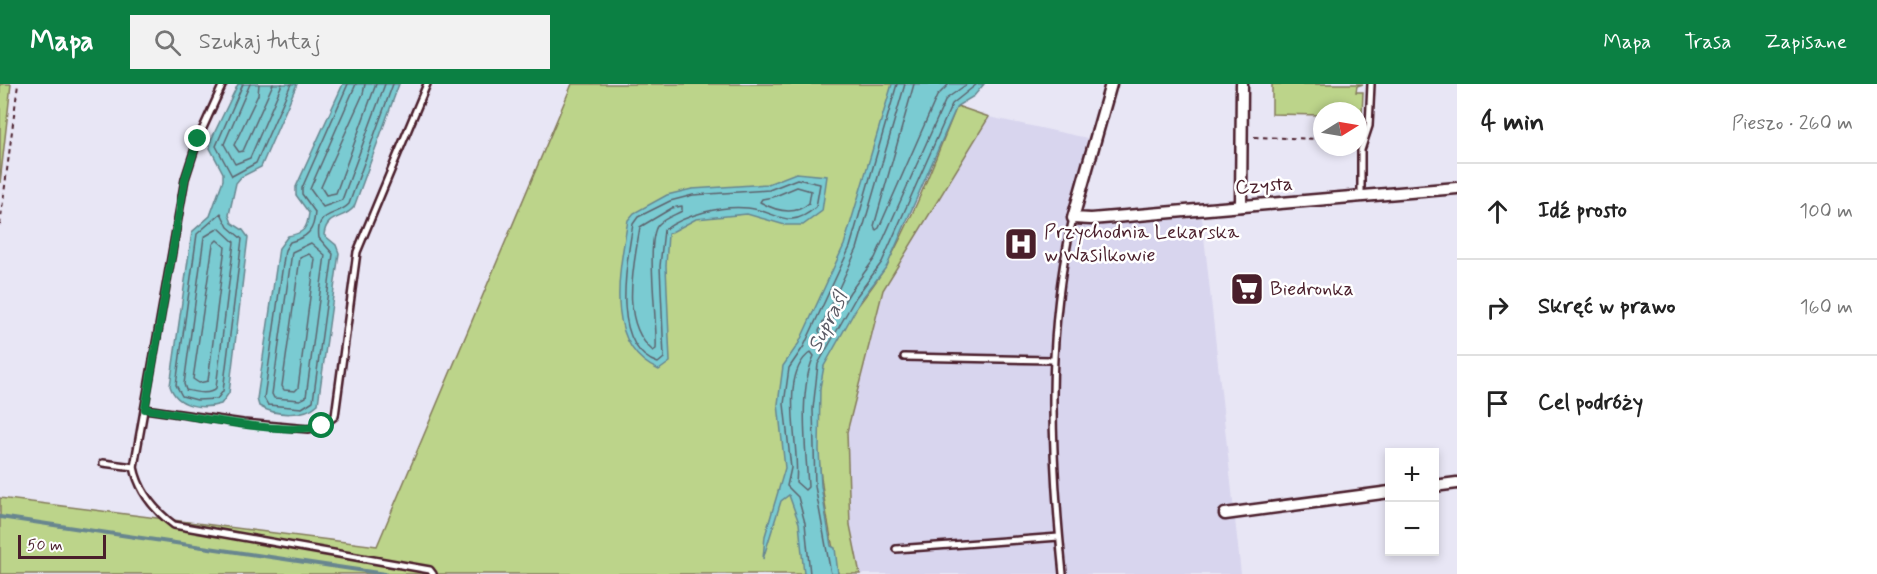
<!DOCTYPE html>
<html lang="pl">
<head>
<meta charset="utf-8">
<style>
	:root { --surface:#fff; --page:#f2f2f2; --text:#222; --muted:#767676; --line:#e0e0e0; --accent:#0b8043 }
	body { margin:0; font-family:Mynerve,sans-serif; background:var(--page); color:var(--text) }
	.controls { position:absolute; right:18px; bottom:18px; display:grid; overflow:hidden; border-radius:0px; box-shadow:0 3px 9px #0003 }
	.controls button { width:54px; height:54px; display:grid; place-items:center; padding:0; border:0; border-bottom:2px solid var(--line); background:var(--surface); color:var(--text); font:30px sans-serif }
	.compass { position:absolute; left:1313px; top:18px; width:54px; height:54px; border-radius:50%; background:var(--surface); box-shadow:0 3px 9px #0003; rotate:79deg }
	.scale { position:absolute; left:18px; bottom:15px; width:88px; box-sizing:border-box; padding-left:6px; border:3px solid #4a1f2b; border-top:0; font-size:16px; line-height:21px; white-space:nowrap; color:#4a1f2b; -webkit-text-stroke:4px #fff; paint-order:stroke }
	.stop { position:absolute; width:18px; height:18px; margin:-14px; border:4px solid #0b8043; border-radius:50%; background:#fff }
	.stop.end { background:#0b8043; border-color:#fff; box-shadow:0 2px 6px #0008 }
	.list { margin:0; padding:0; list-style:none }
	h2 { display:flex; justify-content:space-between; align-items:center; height:78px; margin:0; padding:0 24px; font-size:26px }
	h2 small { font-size:20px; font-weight:400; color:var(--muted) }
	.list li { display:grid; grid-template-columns:39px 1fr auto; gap:18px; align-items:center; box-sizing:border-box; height:96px; padding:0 24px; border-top:2px solid var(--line) }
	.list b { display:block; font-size:22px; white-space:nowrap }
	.list em { font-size:20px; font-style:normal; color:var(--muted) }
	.icon { flex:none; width:33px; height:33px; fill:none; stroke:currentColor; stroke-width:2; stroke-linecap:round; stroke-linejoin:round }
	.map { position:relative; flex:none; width:1457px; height:490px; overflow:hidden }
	header { display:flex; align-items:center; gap:36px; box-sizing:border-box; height:84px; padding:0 30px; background:var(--accent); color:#fff }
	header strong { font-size:28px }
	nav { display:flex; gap:33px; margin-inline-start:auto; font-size:21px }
	.search { width:420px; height:54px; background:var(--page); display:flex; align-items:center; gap:15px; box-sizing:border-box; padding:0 21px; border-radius:0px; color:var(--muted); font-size:22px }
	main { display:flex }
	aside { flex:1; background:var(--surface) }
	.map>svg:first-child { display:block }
	.built { fill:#d8d5ee }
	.green { fill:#bcd48a; stroke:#837a5a; stroke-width:1.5 }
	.water { fill:#7acbd2; stroke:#67868f; stroke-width:1.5 }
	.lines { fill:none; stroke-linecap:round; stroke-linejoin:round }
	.shore { stroke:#5d646e; stroke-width:1.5 }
	.stream { stroke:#67868f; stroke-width:4 }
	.lane-casing { stroke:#4a1f2b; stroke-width:10 }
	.street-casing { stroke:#4a1f2b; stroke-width:15 }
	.path { stroke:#4a1f2b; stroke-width:2; stroke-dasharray:4.5 4.5; stroke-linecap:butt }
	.lane { stroke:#fff; stroke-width:5 }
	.street { stroke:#fff; stroke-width:10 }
	.route { stroke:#0b8043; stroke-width:8 }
	.labels { text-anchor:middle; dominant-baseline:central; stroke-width:5; stroke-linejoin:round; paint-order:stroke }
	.street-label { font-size:20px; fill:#4a1f2b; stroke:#fff }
	.poi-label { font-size:20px; fill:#4a1f2b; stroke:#fff; text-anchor:start }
	.water-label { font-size:21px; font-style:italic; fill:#5b5b65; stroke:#fff }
</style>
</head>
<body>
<header>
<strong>Mapa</strong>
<div class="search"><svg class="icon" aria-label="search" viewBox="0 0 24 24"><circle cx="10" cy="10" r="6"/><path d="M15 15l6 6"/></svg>Szukaj tutaj</div>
<nav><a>Mapa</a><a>Trasa</a><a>Zapisane</a></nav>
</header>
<main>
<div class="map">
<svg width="1457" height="490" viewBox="0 0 1457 490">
	<rect width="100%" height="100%" fill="#e8e6f5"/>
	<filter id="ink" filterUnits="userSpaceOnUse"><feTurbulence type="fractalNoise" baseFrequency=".0167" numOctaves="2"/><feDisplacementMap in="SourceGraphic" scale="12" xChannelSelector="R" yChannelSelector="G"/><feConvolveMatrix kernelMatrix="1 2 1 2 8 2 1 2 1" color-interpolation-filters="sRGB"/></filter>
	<g filter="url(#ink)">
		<!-- built -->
		<path class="built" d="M989,33L1087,54L1068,142L1202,134L1241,490H860L850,441L847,348L883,206Z"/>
		<!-- green -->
		<g class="green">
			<path d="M0,0H11L0,99Z"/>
			<path d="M572,0H906L849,170L790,292L821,490H0V414L377,462Z"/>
			<path d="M1272,0H1363L1357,2L1356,8H1363L1362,33H1358V27H1322V31L1272,30Z"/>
			<path d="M957,22L989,33L883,206L847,348L850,441L860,490H838C826,429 808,349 823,284C833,244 868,215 887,180C915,130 935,75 957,22Z"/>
		</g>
		<!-- water -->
		<g class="water">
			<path d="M238,0H297L261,83L241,93L236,99L229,131L232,139L243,146L248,153L229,309L221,320C202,326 177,323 170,302L192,148L210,132L223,96V89L210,64L211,56Z"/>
			<path d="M343,0H399L354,123C344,136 326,130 324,151L336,161L339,169L318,320C305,333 275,332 259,322L257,315L279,164L288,152C304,149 307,145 309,129L296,111V103Z"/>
			<path d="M892,0H984L974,12L957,22L887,182L861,216L824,282L820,304L819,366L821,402L831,462L835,464L838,490H804L799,439L789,411L781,417L763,475L765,452L785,384L778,320L783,282L799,259L844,161Z"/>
			<path d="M796,89L827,92L822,127L803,141H785L747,130L696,135L668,150L666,182L670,278L659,286C602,262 620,184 628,136L634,129L667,111L692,105L768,100Z"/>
		</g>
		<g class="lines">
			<!-- shore -->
			<g class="shore">
				<path d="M243,0L216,62L232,92L256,79L291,0"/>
				<path d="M250,0L224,60L235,80L250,74L282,0"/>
				<path d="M259,0L258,11L234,61L239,68L243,67L273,0"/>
				<path d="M348,0L302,104V110L315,128C314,147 308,153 290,158L285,166L264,314L268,321L302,324L313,317L333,170L319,154C315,126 337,133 349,120L393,0"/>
				<path d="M356,0L310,105L323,123L342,116L385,0"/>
				<path d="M365,0L363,10L321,103L326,111L336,109L376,0"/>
				<path d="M905,0L857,165L819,247L821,251L824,250L850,208L875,174L946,15L967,0"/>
				<path d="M914,0L874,142L876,146L879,144L937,12L949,0"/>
				<path d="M797,95L820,100L816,123C788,148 777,127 748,124C721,121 685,131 664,146L660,182L664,274L658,279C609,263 627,177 633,140L638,133L670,117L693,111L769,106Z"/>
				<path d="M797,103L811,107L809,119C795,132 776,127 760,118L762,115L773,113Z"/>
				<path d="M682,122V127C675,131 664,134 658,141C645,156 658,242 656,265L653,267C619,238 634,181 640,143L672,124Z"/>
				<path d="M221,129L228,143L242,155L223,307L217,315L197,316L182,312L176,301L197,150Z"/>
				<path d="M219,144L234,158L216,304C210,312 195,308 186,306L184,300L204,153Z"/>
				<path d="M217,156L225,163L208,297L199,299L193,295L213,160Z"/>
				<path d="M311,159L325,171L306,313L300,316L274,314L272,310L292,168Z"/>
				<path d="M309,170L315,175L298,304L295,307L284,306L282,302L300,174Z"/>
				<path d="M811,268L814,272C798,307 806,365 808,403L805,406L796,398C801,363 777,291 811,268Z"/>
				<path d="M810,490L805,439L798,413L787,402L791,384L784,320L789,284L804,262L850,163L897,0"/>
				<path d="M831,490L815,402L813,325L818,280L856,213L882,178L952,20L977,0"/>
			</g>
			<!-- stream -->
			<path class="stream" d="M0,433L385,490"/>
			<defs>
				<g id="lane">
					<path d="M223,0L198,55L185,95L134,383C139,408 154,426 174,441L430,486L433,490"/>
					<path d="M1361,112V66L1369,42L1371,0"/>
					<path d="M904,273L1052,276"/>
					<path d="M145,325L243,339L308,345L322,342L335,332L357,168L427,0"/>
					<path d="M103,379L134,383"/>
					<path d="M896,465L1059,453"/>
					<path d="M1063,490C1051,372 1045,250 1073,134"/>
				</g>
				<g id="street">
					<path d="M1111,0L1073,134L1091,135L1457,104"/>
					<path d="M1241,122L1242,0"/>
					<path d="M1434,402L1457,399"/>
					<path d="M1225,430L1390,408"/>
				</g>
			</defs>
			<!-- lane casing -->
			<use href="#lane" class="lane-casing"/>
			<!-- street casing -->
			<use href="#street" class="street-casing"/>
			<!-- path -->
			<g class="path">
				<path d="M1254,53L1322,55"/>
				<path d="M0,141L18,0"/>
			</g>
			<!-- lane -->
			<use href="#lane" class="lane"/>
			<!-- street -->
			<use href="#street" class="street"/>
		</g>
	</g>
	<g class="lines" filter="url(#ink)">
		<!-- route -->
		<path class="route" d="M198,55L185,95L145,325C190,331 281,352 322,342"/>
	</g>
	<!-- icons -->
	<defs>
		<symbol id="hospital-square" viewBox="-11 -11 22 22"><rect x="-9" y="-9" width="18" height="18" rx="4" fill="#4a1f2b" stroke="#fff"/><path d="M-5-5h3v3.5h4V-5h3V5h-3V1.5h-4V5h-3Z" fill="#fff"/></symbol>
		<symbol id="supermarket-square" viewBox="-11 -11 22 22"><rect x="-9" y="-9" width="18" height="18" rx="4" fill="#4a1f2b" stroke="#fff"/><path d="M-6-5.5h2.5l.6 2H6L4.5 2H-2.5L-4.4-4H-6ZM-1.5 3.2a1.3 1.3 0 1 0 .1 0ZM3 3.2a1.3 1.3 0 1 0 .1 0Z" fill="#fff"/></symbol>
	</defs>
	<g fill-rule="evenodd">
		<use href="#hospital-square" x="1002" y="141" width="38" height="38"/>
		<use href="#supermarket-square" x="1228" y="186" width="38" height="38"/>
	</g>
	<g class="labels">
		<!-- street labels -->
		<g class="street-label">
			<text transform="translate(1264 102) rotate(-4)">Czysta</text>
		</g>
		<!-- poi labels -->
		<g class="poi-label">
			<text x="1044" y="148">Przychodnia Lekarska<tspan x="1044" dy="23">w Wasilkowie</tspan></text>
			<text x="1270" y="205">Biedronka</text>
		</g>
		<!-- water labels -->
		<g class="water-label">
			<text transform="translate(828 238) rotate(-63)">Supraśl</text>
		</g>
	</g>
</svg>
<div class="controls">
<button>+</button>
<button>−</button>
</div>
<svg class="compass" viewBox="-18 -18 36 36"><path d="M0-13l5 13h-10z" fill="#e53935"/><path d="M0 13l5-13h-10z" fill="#767676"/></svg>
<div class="scale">50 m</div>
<div class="stop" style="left:322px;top:342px"></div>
<div class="stop end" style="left:198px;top:55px"></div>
</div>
<aside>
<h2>4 min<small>Pieszo · 260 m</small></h2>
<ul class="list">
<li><svg class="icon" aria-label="ahead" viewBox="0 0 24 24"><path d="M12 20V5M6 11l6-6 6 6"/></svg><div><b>Idź prosto</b></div><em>100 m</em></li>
<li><svg class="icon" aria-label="right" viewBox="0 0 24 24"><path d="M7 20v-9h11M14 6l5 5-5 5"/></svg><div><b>Skręć w prawo</b></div><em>160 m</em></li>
<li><svg class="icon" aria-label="arrive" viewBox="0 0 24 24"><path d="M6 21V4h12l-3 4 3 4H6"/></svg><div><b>Cel podróży</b></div></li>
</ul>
</aside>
</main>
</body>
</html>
